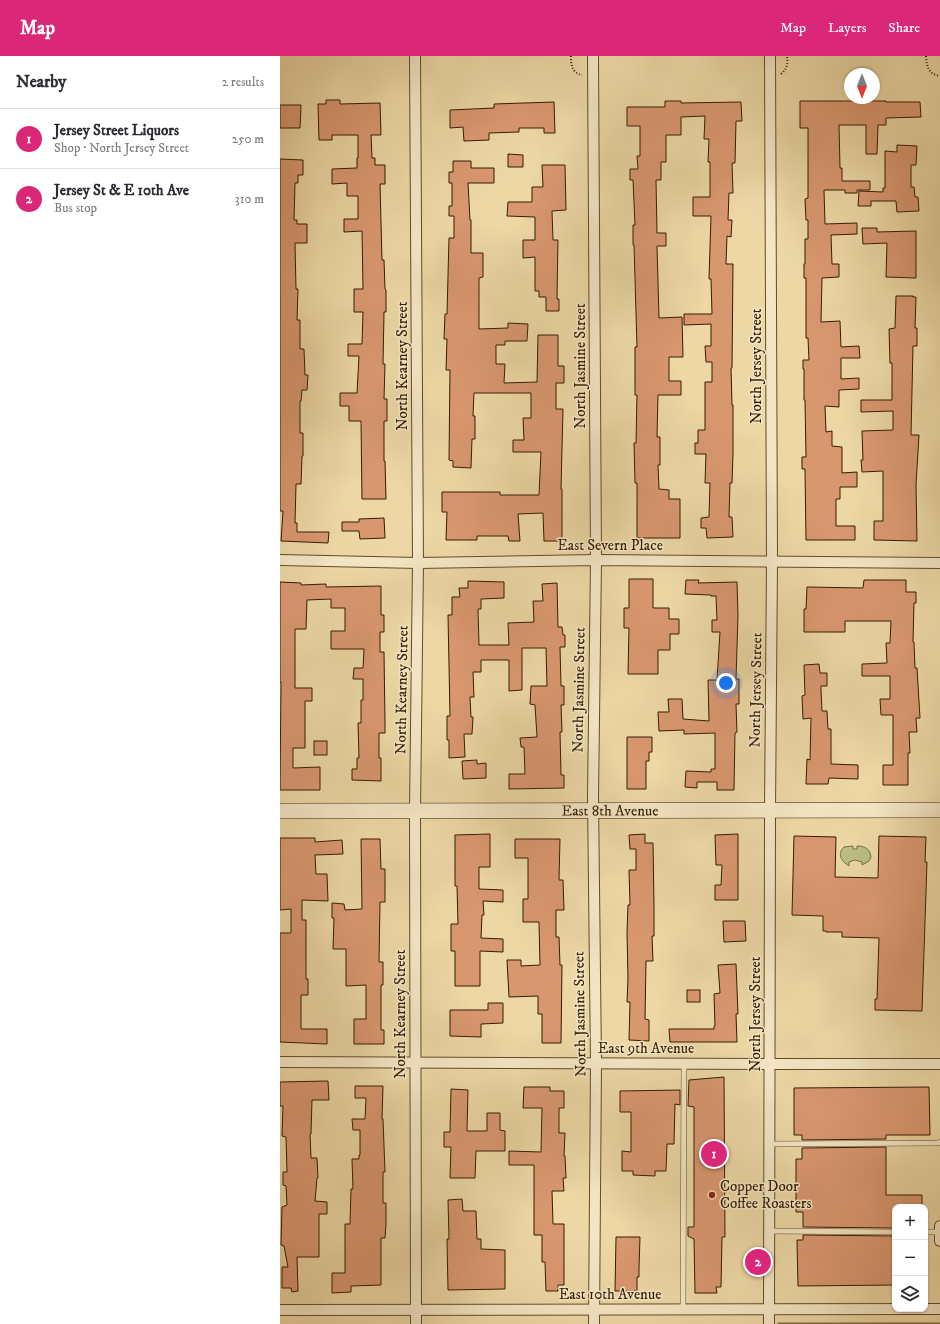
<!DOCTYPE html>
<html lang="en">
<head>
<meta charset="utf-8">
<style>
	:root { --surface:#fff; --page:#f7f7f7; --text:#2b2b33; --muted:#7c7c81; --line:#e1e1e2; --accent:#db2777 }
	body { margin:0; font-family:"IM FELL DW Pica",serif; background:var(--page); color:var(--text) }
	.controls { position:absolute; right:12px; bottom:12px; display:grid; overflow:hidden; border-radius:8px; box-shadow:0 1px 3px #0004 }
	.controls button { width:36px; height:36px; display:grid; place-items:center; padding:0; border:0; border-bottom:1px solid var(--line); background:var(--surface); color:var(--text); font:20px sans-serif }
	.compass { position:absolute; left:564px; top:12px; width:36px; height:36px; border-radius:50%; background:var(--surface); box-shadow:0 1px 3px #0004; rotate:180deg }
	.you { position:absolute; left:446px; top:627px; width:14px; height:14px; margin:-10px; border:3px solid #fff; border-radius:50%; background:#1a73e8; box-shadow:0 0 0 6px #1a73e833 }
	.badge { display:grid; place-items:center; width:26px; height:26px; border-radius:50%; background:var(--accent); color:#fff; font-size:13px; font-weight:700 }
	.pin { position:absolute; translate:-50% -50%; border:2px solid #fff; box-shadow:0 1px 4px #0006 }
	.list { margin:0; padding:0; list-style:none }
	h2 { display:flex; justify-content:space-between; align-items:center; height:52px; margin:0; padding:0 16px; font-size:17px }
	h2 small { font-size:13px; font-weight:400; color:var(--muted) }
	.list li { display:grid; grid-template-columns:26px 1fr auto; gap:12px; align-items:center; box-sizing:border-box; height:60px; padding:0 16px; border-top:1px solid var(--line) }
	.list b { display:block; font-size:15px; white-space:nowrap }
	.list p { margin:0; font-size:13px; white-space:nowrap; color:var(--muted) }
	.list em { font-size:13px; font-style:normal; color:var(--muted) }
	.icon { flex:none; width:22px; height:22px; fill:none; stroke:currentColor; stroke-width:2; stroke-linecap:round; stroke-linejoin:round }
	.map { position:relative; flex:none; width:660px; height:1268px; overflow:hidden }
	header { display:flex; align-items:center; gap:24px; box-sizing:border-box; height:56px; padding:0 20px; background:var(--accent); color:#fff }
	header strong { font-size:19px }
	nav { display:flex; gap:22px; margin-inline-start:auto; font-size:14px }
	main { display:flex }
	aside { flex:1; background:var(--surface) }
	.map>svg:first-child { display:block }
	.green { fill:#babe85; stroke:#786e44 }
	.building { fill:#d99770; stroke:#351d02 }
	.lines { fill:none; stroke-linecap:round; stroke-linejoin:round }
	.lane-casing { stroke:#634c2b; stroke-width:6 }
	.street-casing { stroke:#634c2b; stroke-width:12 }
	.secondary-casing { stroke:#351d02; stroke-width:16 }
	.path { stroke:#351d02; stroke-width:2; stroke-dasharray:1 2; stroke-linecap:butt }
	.lane { stroke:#f3e5c4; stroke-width:5 }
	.street { stroke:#f3e5c4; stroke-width:10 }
	.secondary { stroke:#f3e5c4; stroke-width:15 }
	.poi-dot { fill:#8f2418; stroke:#f3e5c4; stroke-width:1.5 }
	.labels { text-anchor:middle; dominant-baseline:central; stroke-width:3; stroke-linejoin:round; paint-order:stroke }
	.street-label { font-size:15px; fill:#351d02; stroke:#f3e5c4 }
	.poi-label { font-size:15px; fill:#351d02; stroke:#f3e5c4; text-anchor:start }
</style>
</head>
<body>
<header>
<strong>Map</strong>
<nav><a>Map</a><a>Layers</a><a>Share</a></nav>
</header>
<main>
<aside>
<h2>Nearby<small>2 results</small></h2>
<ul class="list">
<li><span class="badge">1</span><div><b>Jersey Street Liquors</b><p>Shop · North Jersey Street</p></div><em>250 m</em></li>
<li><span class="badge">2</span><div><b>Jersey St &amp; E 10th Ave</b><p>Bus stop</p></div><em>310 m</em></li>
</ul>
</aside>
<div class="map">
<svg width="660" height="1268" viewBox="0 0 660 1268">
	<rect width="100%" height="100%" fill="#ecd7a5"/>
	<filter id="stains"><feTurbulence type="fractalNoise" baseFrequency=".005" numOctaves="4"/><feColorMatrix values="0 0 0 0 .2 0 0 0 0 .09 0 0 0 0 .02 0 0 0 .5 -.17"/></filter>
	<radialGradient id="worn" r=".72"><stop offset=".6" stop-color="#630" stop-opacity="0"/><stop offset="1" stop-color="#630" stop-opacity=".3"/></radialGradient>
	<!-- green -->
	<g class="green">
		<path d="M573,790V793H577V790C585,790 590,793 591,801L589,805L582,809V806L575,804L569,806V810C561,805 557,798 564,791Z"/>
		<rect x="498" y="1267" width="162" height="1"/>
	</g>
	<!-- building -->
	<g class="building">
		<path d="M46,44H60V48L100,47L101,79H91L92,102H95V109H105V128H100L102,204H104L105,233L106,234V256H104L103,308H105L104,343H107V365H104V405H105L106,443H82L81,365H69V350H60V337H77L79,300H68V288H82L83,256H74V233H83L82,175L64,176V163H78V140H67V127L52,128V113L77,112V102H78V79H52V84H39L38,48H46Z"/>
		<path d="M385,45H401V47L461,46L462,65H456L455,107H452L453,137H449L448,164H452L451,181L447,180L446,208H453L452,312H451L452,349H453V398L452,427H450L449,461H452L453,481L427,482L426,472H421V462L429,461L430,427H425L426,398H415V387H418V374H425V326H432V306H426L425,290H431V268L404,269V258H432L431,223H429L431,160H413V141H430V106H428L429,83H424L425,60L401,61V79H386V106H381V124H376L377,177H386V190H377L379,262L402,261L403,301H389V325H401V339H378L377,381H380V409H378L379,433L389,434V443H400V482H357V427H355L354,387H356L357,339H355V291H357L354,189H353V169H355L353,124H350V113H358L357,100H360V70H347V51H385Z"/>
		<path d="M520,45H606V46H640L641,61L606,62V69H598L597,98H586V69H559L560,112H562V125H590V134H577V137H565V134H544L545,168L577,167V178L551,179L552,208H559V221L542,222L541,266L560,265L561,291L579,290L580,302H561V323L579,322V333L559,334V351L545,350L546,376L552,375V390L562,391V417L577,416V431H560V443H556V470H575V484H526L525,413H522V401H526L525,344H524V313H523V304H529L528,282H526V222H524V208H525V183H528V164H526L525,143L528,142V72H520Z"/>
		<path d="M274,46L275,77H264V72H239V76L209,77V84L184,85L183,71L170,72V54L214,52V48Z"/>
		<path d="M0,49H21L20,72H0Z"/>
		<path d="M617,89L637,90L636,109H631V131H634L635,141H638L639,155L617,156L616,145H591V150H578L579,135L603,136V132H605V95L617,96Z"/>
		<path d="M228,98L243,99V111H228Z"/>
		<path d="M0,103L23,104V119H18V127H15L14,164H17V168H27V187H15L16,233H18L17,264H20V293H24L25,319H28L27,334H22L21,345H20V377H23V400H22L21,428H16L15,467H17V476H49L48,487L1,485L3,455H0Z"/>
		<path d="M173,105H191V112H214V127H188L190,164H191V197H203V221L199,222V273L228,272V267L248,268L247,285H225V289H216V308H225L224,327L257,326L258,279H278V310H284V327H276V353H283L281,433H282V485H264L263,457L238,458L240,485H229L228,480H197V484H166L167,456H162V436H220V439H259L261,396H233V384H244L243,362H251V337H194L193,360H195V383H192L191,412L173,411V405L169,404L170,314H166L167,283H164L165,258H167L169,182H174V160H169V150H172V127H169V116H173Z"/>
		<path d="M262,109H285L286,154L272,155L273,184H278L277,243H279V255H266V241H259V235H255V201L243,202V184H255V161L227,160L228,146H252V131H263Z"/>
		<path d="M582,172H597V176L636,175V222L606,221L607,187L583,188Z"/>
		<path d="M616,240H633V241H636L635,272H637V290H633L631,379H639L636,429L637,485L594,484V465H603V415L582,416L581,404H583L582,375L613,374V355L581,356V344H612V307H610L609,273L615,272Z"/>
		<path d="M104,462L105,482L80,483L79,475H62V466H79V463Z"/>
		<path d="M349,523H373V552H389V563H399V578H390V594H378V618H348L349,572H344V552H349Z"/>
		<path d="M406,524H419L418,527L457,526L458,559L456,623H459V648H456L457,676L455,677L454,734H437V726H417V732L405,731L406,715L431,716V713H435V677L404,678V674L379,675L378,656H389L388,643H402L403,663L429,665L428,624H437L440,576H432V564H437L436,540H431V539L405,538Z"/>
		<path d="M584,524H626V536H636V547H634L633,586H634L635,612H637L640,662H636L637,676H629L630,697H628V729H603V709H613V659H601L600,643H610V620H582V608L607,607L606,587H610L611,565H565V576H524V553H526L527,531L583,532Z"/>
		<path d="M188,525L224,526V542L201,543V553H198L199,589H229L228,567L254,566L253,545H263L262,528L277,527L278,571H282L283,579H285V591H280L281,630H284V649H281L282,676H280L281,719H284V732L229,733V718H245L244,691H241L240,682L257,681L255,649L250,648L251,630H267L266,592H242V634L229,635V604H201V616H193L194,641H190L191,661H193L192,678H184L185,701L169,702V684H167V660H170L168,559H172V541H180L179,532H188Z"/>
		<path d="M0,526L21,527V529L46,528V531L101,530V559H104V576H100V596H104L105,667V677H99V702H101V725L72,724V713H77V702H79L78,667H81V644H83V623H73L74,612H83L84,593H51V575H65V552H51V543L27,544L26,573H15V632H32V645H25V692H13V712L40,711V734H0L1,626H0Z"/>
		<path d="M539,608L540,617H547V630H541V634L542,655H547L548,673H551V708L578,709V723L549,722L548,728H526L527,703L530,704L531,662L523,663L522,640L525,639L524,609Z"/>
		<path d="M347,681H372V696H369V705H366V733H347Z"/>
		<rect x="34" y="685" width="13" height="14"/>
		<path d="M197,704V708L206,707V722L183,723L182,705Z"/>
		<path d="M210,778V811H199V833L223,834V846L203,845L204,859H202L201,882L223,883V896L200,895V930H175V895H171V868H178L177,830H175V779Z"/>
		<path d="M365,778V787H373L374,849V880H372L373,905H366L365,963L369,964V985L349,984L350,946H347L348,923L347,877L348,849H350L349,814H356V793H350L349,779Z"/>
		<path d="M458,778V844H435V829H441L442,809H436L435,779Z"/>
		<path d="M514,780L556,781L555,821L598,822L599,780L646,781L645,806H647L642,955L595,954V943H597L599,882L562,881V876H546V875H543V860L512,859Z"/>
		<path d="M0,782H35V786L62,784L63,798L35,799L36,818H47L48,845L22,844V864H26V923H28V939H21V973H47V988L0,986V877H11V853L0,854Z"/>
		<path d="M81,783H100L101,813H105V846H100L99,906H103V929H101V974H104V988H74V963H86V929L66,930V893H53L54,862H52V847L64,848L65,854L82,853Z"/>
		<path d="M235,783H280L279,824H283L284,854H276V881H279L280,909H282L281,987H262V958H258V940L229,941L227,904H241V910L260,909L259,866H243V843H248V802H235Z"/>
		<path d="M443,865H465L466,885L444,886Z"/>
		<path d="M456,908L458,958H456L457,986H390L389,973H434V970H435L434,938L440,937L438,909Z"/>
		<rect x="407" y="934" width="13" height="12"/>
		<path d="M208,947H223V967L201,968V981L170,980V954H208Z"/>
		<path d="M444,1021L445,1181H442L441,1231H436L437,1237H415L414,1183L408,1180V1171H414V1051L408,1050L409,1024Z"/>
		<path d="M48,1025L49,1044H32L31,1078H30L31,1102H37L38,1122H37L35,1145L47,1146V1158H39V1201H17L18,1235L12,1236L11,1232H2V1211H8L4,1190L1,1189L2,1151L7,1149L6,1130L3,1129V1116H7L6,1081L2,1080L3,1050H0V1026Z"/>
		<path d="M75,1030H103L102,1063H103L105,1116H103V1147H106V1168L105,1182H101V1229L71,1230V1236L52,1237V1217H65V1168H70L71,1133H73L72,1103H79V1099H80V1074H73L72,1063H85L86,1042H75Z"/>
		<path d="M244,1031H270V1035H284V1052H279V1077H285L284,1100H285L286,1122H283L284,1135H272L273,1168H284V1229H278V1235H266L265,1206H262V1179H254V1109H229V1095L261,1096L262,1052H243Z"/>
		<path d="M649,1031L650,1079H606V1083L522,1084V1079H514V1032Z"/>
		<path d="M171,1033L188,1034L187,1075H207V1057H220V1074L225,1075V1095H196L195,1122H170L171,1091H164V1076H170Z"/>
		<path d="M400,1034V1049L395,1048L394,1088H387L386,1115H375V1120L353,1119V1115H342V1095L351,1096V1056H340V1035Z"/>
		<path d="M606,1091V1139H642V1151H615V1172L523,1171V1156H516V1103H522V1092Z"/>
		<path d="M182,1143L183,1155H196L197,1183H201V1193L225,1194V1233L168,1234L167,1183H169L168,1144Z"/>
		<path d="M523,1179L615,1180V1229L518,1230L517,1184H523Z"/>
		<path d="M336,1181H360L359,1212V1221H357V1235H335Z"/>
	</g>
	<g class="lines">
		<defs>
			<g id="lane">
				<path d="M490,1088L657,1087L660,1086"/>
				<path d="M490,1175L615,1176"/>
				<path d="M645,1176H660"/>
				<path d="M403,1253L404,1008"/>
			</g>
			<g id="street">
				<path d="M135,0L138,507L135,755L136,1268"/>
				<path d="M313,0L316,504L313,741L316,1007L314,1268"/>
				<path d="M0,504L138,507L316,504L660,507"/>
				<path d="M0,1006L490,1008H660"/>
				<path d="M660,1170V1185"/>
				<path d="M0,1254L660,1253"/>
				<path d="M489,1268L490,755L492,505L490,0"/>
			</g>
			<g id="secondary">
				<path id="s1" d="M0,755L660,754"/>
			</g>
		</defs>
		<!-- lane casing -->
		<use href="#lane" class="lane-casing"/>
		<!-- street casing -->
		<use href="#street" class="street-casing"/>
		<!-- secondary casing -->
		<use href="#secondary" class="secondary-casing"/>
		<!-- path -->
		<g class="path">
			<path d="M291,0C291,9 292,17 302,19"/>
			<path d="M646,0C647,11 648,18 660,20"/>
			<path d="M501,18C507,13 508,8 507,0"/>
		</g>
		<!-- lane -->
		<use href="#lane" class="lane"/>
		<!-- street -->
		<use href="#street" class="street"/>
		<!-- secondary -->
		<use href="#secondary" class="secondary"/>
	</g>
	<!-- markers -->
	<circle class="poi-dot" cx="432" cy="1139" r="4"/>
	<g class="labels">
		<!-- street labels -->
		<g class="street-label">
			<text transform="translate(122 310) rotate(-90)">North Kearney Street</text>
			<text transform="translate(300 310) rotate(-90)">North Jasmine Street</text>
			<text transform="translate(476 310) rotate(-90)">North Jersey Street</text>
			<text x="330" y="489">East Severn Place</text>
			<text transform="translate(122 634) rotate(-89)">North Kearney Street</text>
			<text transform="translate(299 634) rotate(-89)">North Jasmine Street</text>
			<text transform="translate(476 634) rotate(-89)">North Jersey Street</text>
			<text stroke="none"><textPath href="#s1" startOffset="330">East 8th Avenue</textPath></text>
			<text transform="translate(120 958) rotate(-90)">North Kearney Street</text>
			<text transform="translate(300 958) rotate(-91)">North Jasmine Street</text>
			<text transform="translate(475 958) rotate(-90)">North Jersey Street</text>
			<text x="366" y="992">East 9th Avenue</text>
			<text x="330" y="1238">East 10th Avenue</text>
		</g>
		<!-- poi labels -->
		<g class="poi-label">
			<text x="440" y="1130">Copper Door<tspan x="440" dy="17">Coffee Roasters</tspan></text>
		</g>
	</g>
	<rect width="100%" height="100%" filter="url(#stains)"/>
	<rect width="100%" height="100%" fill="url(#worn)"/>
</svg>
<div class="controls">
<button>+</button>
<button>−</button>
<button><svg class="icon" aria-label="layers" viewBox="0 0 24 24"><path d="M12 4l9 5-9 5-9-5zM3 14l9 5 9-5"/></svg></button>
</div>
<svg class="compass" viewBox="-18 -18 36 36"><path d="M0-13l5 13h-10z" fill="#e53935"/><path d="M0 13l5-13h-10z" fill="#7c7c81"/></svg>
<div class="you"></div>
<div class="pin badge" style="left:434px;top:1098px">1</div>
<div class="pin badge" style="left:478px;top:1206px">2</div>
</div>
</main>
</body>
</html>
